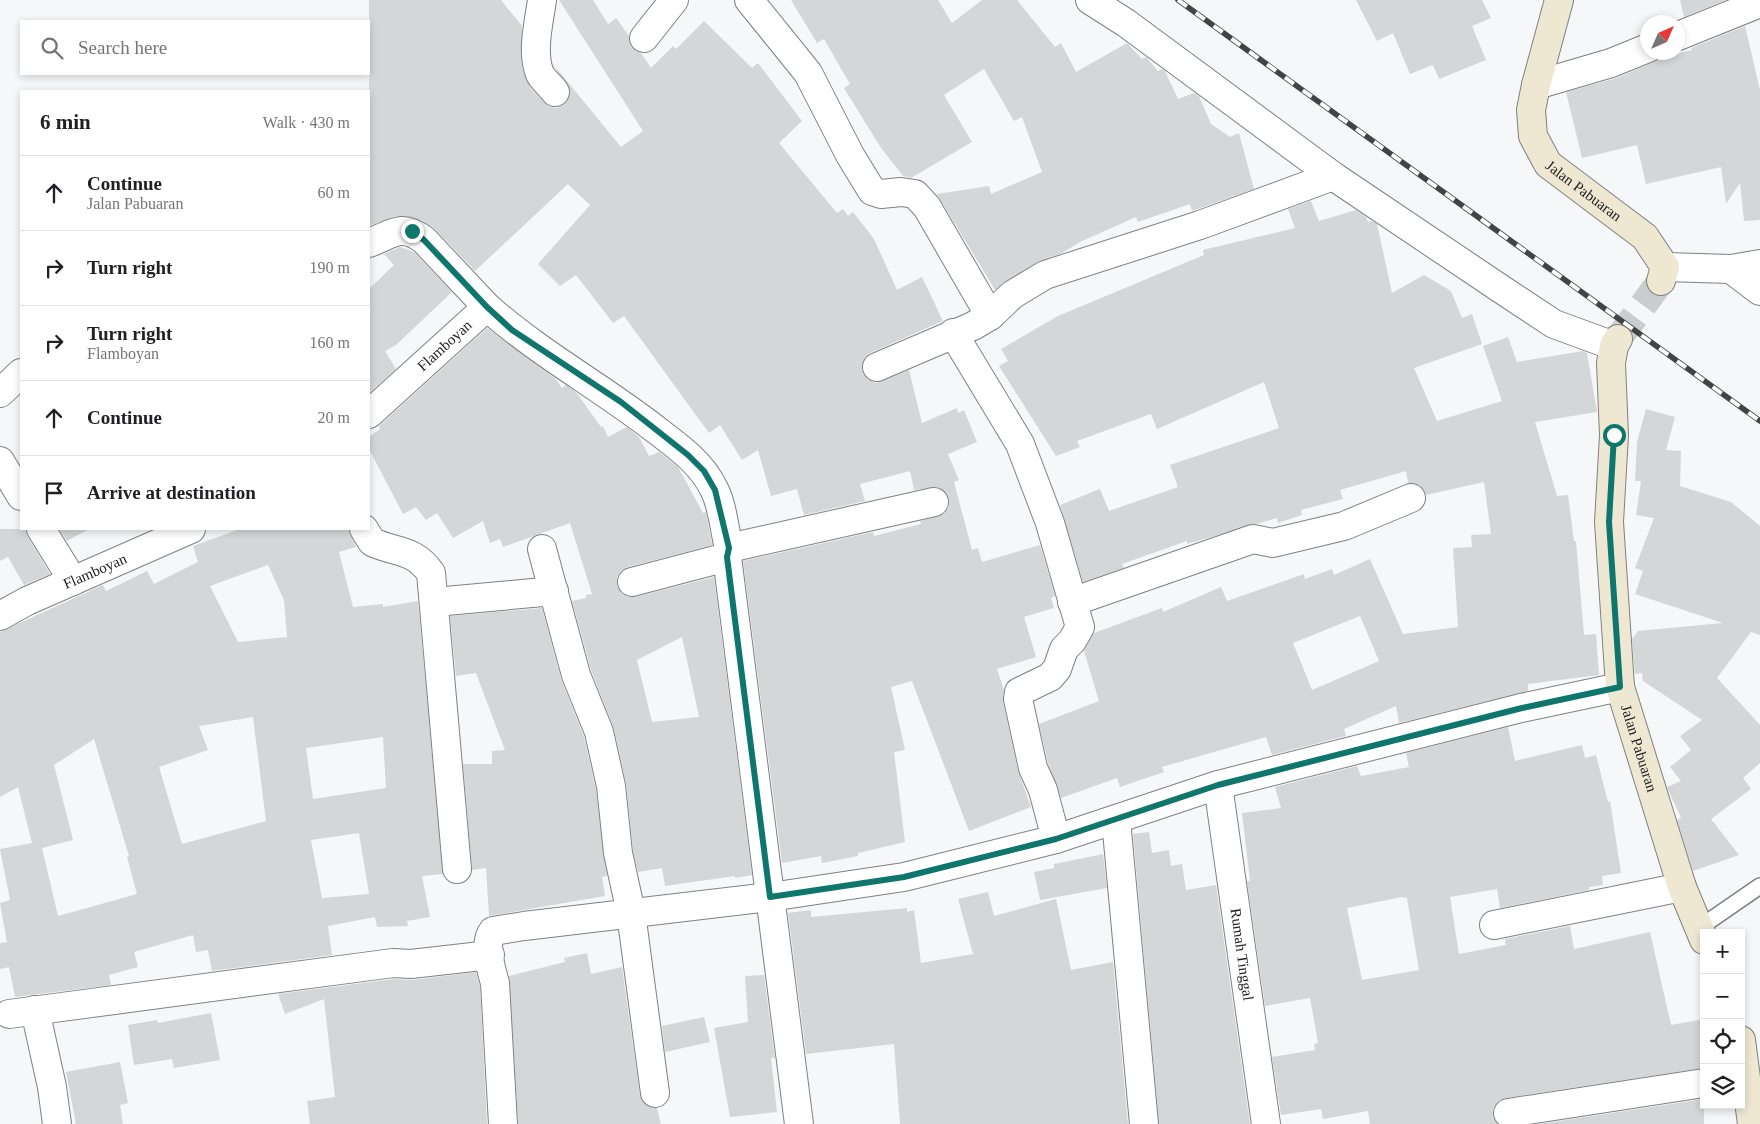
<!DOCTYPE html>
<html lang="en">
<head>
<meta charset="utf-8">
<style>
	:root { --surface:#fff; --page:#f6f6f6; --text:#202124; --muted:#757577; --line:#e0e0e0 }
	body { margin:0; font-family:Georgia,serif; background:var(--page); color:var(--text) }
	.controls { position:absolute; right:15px; bottom:15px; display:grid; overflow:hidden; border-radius:0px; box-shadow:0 2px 8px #0003 }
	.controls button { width:45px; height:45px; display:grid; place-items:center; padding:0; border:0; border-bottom:1px solid var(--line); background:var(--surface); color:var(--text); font:25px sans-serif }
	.compass { position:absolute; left:1640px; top:15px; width:45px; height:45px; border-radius:50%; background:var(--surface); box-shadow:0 2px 8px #0003; rotate:45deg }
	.stop { position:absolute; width:15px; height:15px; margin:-11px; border:4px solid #0f766e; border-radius:50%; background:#fff }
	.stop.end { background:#0f766e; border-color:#fff; box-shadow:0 1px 5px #0008 }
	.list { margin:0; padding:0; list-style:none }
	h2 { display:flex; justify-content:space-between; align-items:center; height:65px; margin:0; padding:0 20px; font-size:21px }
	h2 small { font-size:16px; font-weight:400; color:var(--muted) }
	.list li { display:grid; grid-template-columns:32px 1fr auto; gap:15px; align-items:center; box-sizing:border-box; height:75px; padding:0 20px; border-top:1px solid var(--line) }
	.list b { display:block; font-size:19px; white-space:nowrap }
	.list p { margin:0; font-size:16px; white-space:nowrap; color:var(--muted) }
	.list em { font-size:16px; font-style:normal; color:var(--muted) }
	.icon { flex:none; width:28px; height:28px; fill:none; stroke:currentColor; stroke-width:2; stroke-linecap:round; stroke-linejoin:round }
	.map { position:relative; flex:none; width:1760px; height:1124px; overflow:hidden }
	.search { position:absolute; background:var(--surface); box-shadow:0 2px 8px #0003; left:20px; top:20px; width:350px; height:55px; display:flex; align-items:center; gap:12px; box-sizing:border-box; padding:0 18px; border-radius:0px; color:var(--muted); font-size:19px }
	.panel { position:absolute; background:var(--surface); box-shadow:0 2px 8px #0003; left:20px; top:90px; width:350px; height:440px; border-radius:0px }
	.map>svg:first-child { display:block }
	.building { fill:#d4d6d8; fill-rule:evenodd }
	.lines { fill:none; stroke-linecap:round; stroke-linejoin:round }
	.secondary-tunnel { stroke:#cbccce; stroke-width:28; stroke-dasharray:28 14; stroke-linecap:butt }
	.lane-casing { stroke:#7e8082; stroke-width:18 }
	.street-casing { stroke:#7e8082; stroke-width:30 }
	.secondary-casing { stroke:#7e8082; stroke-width:30 }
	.lane { stroke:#fff; stroke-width:15 }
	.street { stroke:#fff; stroke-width:28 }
	.secondary { stroke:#eee8d3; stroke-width:28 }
	.rail-casing { stroke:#434344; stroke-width:5.5 }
	.rail { stroke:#fff; stroke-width:4; stroke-dasharray:11; stroke-linecap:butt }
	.route { stroke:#0f766e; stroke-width:6 }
	.labels { text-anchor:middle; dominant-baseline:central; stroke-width:4; stroke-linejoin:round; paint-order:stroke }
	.street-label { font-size:15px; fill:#212122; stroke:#fff }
</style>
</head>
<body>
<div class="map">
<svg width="1760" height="1124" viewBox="0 0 1760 1124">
	<rect width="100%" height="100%" fill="#f5f7f9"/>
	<!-- building -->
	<g class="building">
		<path d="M369,0H501L522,26V68L531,89L548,106L556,108L565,104L569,98L570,90L553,64L621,147L643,131L559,0H593L608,24L616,18L629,36L630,44L641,53L651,68L673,46L676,49L704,21L752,68L758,63L802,121L779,143L837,213L843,209L848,216L853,212L874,239L897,290L922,277L943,321L870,353L865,357L862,365L863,374L868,380L876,383L909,370L922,423L957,408L958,413L964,410L977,442L948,454L959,480L954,482L972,550L978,548L982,562L1040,545L1055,596L1051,598L1054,608L1024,617L1036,657L997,669L1004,690L1003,702L1018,771L1031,807L969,831L912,681L891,687L905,750L894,752L905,842L858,853V856L822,863L821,856L782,863L743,561L873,532L874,536L921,524L920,521L944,514L949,507V498L945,491L938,487L914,490L910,471L860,484L865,501L804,515L797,489L771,496L758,450L742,460L720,425L709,433L624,316L613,323L576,275L560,286L538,264L590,205L568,184L475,271L435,229L422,220L411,217L395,216L369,226Z"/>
		<path d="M791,0H938L952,23L982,0H1017L1055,47L1061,43L1076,72L1127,43L1142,59L1146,57L1158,71L1162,69L1165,71L1178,99L1194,93L1199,96L1211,124L1230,137L1239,133L1254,189L1192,211L1190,204L1138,222L1136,217L1080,242L1062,253L1037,262L995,290L937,194L989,186L991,194L1042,172L1022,117L1014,121L984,69L944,95L972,142L911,178L903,176L881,148L844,88L850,84L824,39L817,43Z"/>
		<path d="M1356,0H1482L1491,18L1472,26L1486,60L1439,79L1433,65L1410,74L1393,33L1377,41Z"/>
		<path d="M1680,0H1726L1684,17Z"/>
		<path d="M1745,26L1760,90V220L1744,221L1740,183L1726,204L1721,167L1646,184L1637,145L1582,158L1566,92L1617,78L1654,62L1660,58L1692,50L1691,48Z"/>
		<path d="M1311,201L1319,221L1356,210L1366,217L1368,222L1372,221L1377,224L1392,293L1424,275L1451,291L1462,318L1472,314L1482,344L1414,368L1437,421L1502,401L1483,346L1508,337L1517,362L1583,351L1587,353L1597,412L1535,422L1557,496L1568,495L1574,541H1576L1584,635L1596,634L1599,675L1528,684V691L1399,723L1396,706L1344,729L1346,736L1272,755L1266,737L1162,767L1164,772L1120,787L1117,778L1061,798L1048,763L1039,724L1099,701L1084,651L1094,633L1162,608L1163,612L1221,587L1227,601L1304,574L1305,579L1332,569L1334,575L1370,559L1403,634L1458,627L1453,548L1472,547L1471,535L1491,534L1484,482L1426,495L1420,485L1408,483L1406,471L1340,490L1343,499L1301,510L1302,515L1278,523L1277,518L1187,544V541L1122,564L1124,568L1083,582L1060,505L1100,489L1109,511L1178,487L1170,465L1279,428L1264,382L1157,429L1151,414L1077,441L1080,447L1056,456L999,366L1008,361L1001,349L1058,316L1204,255L1203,250L1295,228L1288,209ZM1360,616L1379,661L1312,690L1293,643Z"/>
		<path d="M400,247L414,252L452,292L396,345L385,351L396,369L369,393V289L394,265L384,254Z"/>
		<path d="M487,328L555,378L562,388L566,385L576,392L601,427L603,426L608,437L627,427L639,437L649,456L659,452L672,462L678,467L703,513L706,512L712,545L628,567L621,571L617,577V585L621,593L627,597H635L714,577L752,875L735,878V876L665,886L662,868L638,872L633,851L626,783L614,729L591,670L572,601L586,598V595L592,594L570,523L503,547L500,539L490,543L483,521L453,538L437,513L426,520L416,507L403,514L369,449V437L380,429L379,426ZM682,637L699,717L652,722L637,660Z"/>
		<path d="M1646,409L1675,417L1666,450L1681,451L1680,486L1731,502L1760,526V635L1751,632L1717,678L1760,725V763L1743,778L1751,789L1711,819L1739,855L1693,871L1677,820L1681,818L1667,787L1681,781L1670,767L1691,750L1680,736L1702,720L1643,681L1642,673L1635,674L1632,639L1638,631L1723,623L1635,594L1643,571L1635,568L1654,518L1636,515L1641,481H1635L1637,442Z"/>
		<path d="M0,529H25L28,537L50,574L24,585L8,557L0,561Z"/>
		<path d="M59,529H89L67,541Z"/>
		<path d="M240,529H348L356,547L339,552L353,607L383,604V607L418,601L443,874L422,876L430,917L407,921L408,926L377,927L375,917L328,926L332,955L212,971L208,950L196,952L193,935L134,952L138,967L109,975L111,985L15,997L9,967L0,969V943L7,942L0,903L10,900L0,849L32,843L18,787L0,797V632L103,585L106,591L147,571L154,584L198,562L193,546ZM268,565L284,600L287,637L238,642L210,586ZM253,717L266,821L182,844L159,767L208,750L199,726ZM383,737L386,788L313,799L306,748ZM94,739L129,856L127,857L137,894L58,916L42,848L73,840L54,765ZM359,833L369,894L322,898L311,840Z"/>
		<path d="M542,608L561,679L584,737L596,789L607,876L602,877L605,896L489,916L486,868L472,870L463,764H492V751L505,750L476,673L456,676L450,616Z"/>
		<path d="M1508,727L1515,761L1582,745L1585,758L1596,755L1608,802L1610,801L1621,873L1602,876L1603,885L1589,887V890L1500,908L1497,889L1450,897L1459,954L1506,945L1505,939L1570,926L1574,949L1650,932L1671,1025L1704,1019V1068L1506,1098L1498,1101L1493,1108V1116L1497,1124H1370L1368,1111L1323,1119L1321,1109L1281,1115L1272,1057L1315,1050L1314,1044L1318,1043L1310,998L1265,1006L1247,881H1250L1242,813L1281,808L1275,787L1357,766L1361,776L1409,767L1406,753ZM1402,897L1407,898L1419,970L1362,980L1347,908Z"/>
		<path d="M1149,832L1152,853L1169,850L1171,866L1182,864L1186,890L1216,885L1250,1124H1159L1133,834Z"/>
		<path d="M1103,854L1107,888L1040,900L1034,872L1054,868V864Z"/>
		<path d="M988,892L994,916L1056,899L1071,970L1113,962L1128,1124H900L894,1044L806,1054L788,913L811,910V917L907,908V912L914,910L921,963L973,954L958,899Z"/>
		<path d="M587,953L591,974L622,967L640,1095L642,1102L649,1107L657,1108L661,1124H518L509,976L565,962L564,958Z"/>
		<path d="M476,972L480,986L487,1124H310L307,1101L335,1097L324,999L285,1014L278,994L394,979L413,980Z"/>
		<path d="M764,975L775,1058H771L777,1112L730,1117L714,1028L748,1022L745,976Z"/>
		<path d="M211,1013L220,1060L174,1068L172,1059L134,1065L128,1025L157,1020L158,1023Z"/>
		<path d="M704,1017L710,1042L665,1052L662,1026Z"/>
		<path d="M120,1062L128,1103L120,1105L123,1124H76L66,1072Z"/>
		<path d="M1704,1099V1124H1539Z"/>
	</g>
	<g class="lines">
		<!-- secondary-tunnel -->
		<path class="secondary-tunnel" d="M1618,339L1661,281"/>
		<defs>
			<path id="lane" d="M1699,928L1760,886"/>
			<g id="street">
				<path d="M542,0C539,22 531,52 540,74C543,80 551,86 555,92"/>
				<path d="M749,0L808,73L850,155L872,191L881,194L901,192L915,194L927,207L990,316"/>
				<path d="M1090,0L1126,23L1333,176L1501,289L1554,324L1614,346"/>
				<path d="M1678,36L1760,3"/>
				<path d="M644,38L674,0"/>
				<path d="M1536,85L1611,63L1648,48"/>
				<path d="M369,243C393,234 401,223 424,240L487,307"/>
				<path d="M1665,267L1731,269L1760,264"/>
				<path d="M1731,269L1760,291"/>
				<path d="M953,333L1020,444L1050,523L1080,627L1072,641L1064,649L1057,669L1050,677L1019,692L1018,699L1033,768L1043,790L1056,839"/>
				<path d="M877,367L973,326L990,316L1012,295L1045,275L1200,225L1333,176"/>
				<path d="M0,393L21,373"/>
				<path id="s1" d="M369,414L487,307C540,354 603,388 659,432C680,448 702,464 714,489C723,506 724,529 729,548L727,557L799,1124"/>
				<path d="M0,461L21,496"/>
				<path d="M41,529L73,581"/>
				<path d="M364,529L372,542C396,553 413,548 431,573L457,869"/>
				<path d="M729,548L934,502"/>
				<path d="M542,549L576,675L599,732L611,786L618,853L631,913L655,1093"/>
				<path d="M632,582L727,557"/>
				<path d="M435,602L554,591"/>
				<path d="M1072,602L1253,539L1273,543L1344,526L1411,498"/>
				<path id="s2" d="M0,616L27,601L191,529"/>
				<path id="s3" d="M1218,785L1266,1124"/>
				<path d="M1116,820L1144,1124"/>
				<path d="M1494,925L1682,887"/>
				<path d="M35,1010L52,1087L57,1124"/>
				<path d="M9,1014L393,963L411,964L490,955"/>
				<path d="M1508,1113L1704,1083"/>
				<path d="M503,1124L495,983C491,969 483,943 493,931L524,926L770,897L904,877L1056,839L1218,785L1521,708L1620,687"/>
			</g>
			<g id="secondary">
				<path id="s4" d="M1559,0L1536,85L1531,110L1533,136L1548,164L1645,237L1665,267L1661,281"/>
				<path id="s5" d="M1618,339L1614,346L1611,363L1614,435L1609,522L1620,687L1682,887L1704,940"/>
				<path d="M1741,1040L1752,1124"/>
			</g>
		</defs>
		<!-- lane casing -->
		<use href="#lane" class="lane-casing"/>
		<!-- street casing -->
		<use href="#street" class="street-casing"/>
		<!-- secondary casing -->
		<use href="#secondary" class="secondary-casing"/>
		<!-- lane -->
		<use href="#lane" class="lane"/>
		<!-- street -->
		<use href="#street" class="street"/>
		<!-- secondary -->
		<use href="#secondary" class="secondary"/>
		<defs>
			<path id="rail" d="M1178,0L1760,421"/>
		</defs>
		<!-- rail casing -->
		<use href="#rail" class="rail-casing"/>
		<!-- rail -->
		<use href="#rail" class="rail"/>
	</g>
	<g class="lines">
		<!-- route -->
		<path class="route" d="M412,231L424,240L487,307L512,330L621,402L688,455L704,471L715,490L729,548L727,557L770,897L904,877L1056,839L1218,785L1522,708L1620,687L1609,522L1614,435"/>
	</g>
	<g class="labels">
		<!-- street labels -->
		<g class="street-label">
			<text stroke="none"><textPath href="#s4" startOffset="216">Jalan Pabuaran</textPath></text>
			<text stroke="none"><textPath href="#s1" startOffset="102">Flamboyan</textPath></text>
			<text stroke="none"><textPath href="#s2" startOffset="105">Flamboyan</textPath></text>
			<text stroke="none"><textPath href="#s5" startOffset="414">Jalan Pabuaran</textPath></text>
			<text stroke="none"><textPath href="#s3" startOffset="171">Rumah Tinggal</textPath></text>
		</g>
	</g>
</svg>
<div class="controls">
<button>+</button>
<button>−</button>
<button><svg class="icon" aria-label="locate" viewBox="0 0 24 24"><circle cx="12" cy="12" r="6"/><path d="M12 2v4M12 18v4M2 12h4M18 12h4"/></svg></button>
<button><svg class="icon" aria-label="layers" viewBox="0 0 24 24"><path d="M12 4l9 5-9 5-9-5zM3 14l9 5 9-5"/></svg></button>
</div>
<svg class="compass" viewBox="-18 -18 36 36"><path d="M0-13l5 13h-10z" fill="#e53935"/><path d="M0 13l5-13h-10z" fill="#757577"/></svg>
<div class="stop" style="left:1614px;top:435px"></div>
<div class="stop end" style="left:412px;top:231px"></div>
<div class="search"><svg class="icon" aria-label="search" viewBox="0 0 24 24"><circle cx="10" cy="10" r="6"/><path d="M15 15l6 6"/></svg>Search here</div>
<section class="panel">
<h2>6 min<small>Walk · 430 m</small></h2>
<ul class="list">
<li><svg class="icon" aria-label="ahead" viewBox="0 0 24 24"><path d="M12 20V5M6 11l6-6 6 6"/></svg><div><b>Continue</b><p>Jalan Pabuaran</p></div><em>60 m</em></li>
<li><svg class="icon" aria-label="right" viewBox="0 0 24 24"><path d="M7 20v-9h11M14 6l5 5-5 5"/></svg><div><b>Turn right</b></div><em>190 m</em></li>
<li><svg class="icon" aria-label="right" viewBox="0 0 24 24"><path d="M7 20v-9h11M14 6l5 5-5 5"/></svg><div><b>Turn right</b><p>Flamboyan</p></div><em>160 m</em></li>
<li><svg class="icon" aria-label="ahead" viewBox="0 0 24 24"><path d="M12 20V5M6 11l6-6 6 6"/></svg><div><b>Continue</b></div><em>20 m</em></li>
<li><svg class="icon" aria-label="arrive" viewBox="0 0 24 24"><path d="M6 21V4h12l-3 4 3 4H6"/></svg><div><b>Arrive at destination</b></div></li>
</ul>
</section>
</div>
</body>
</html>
